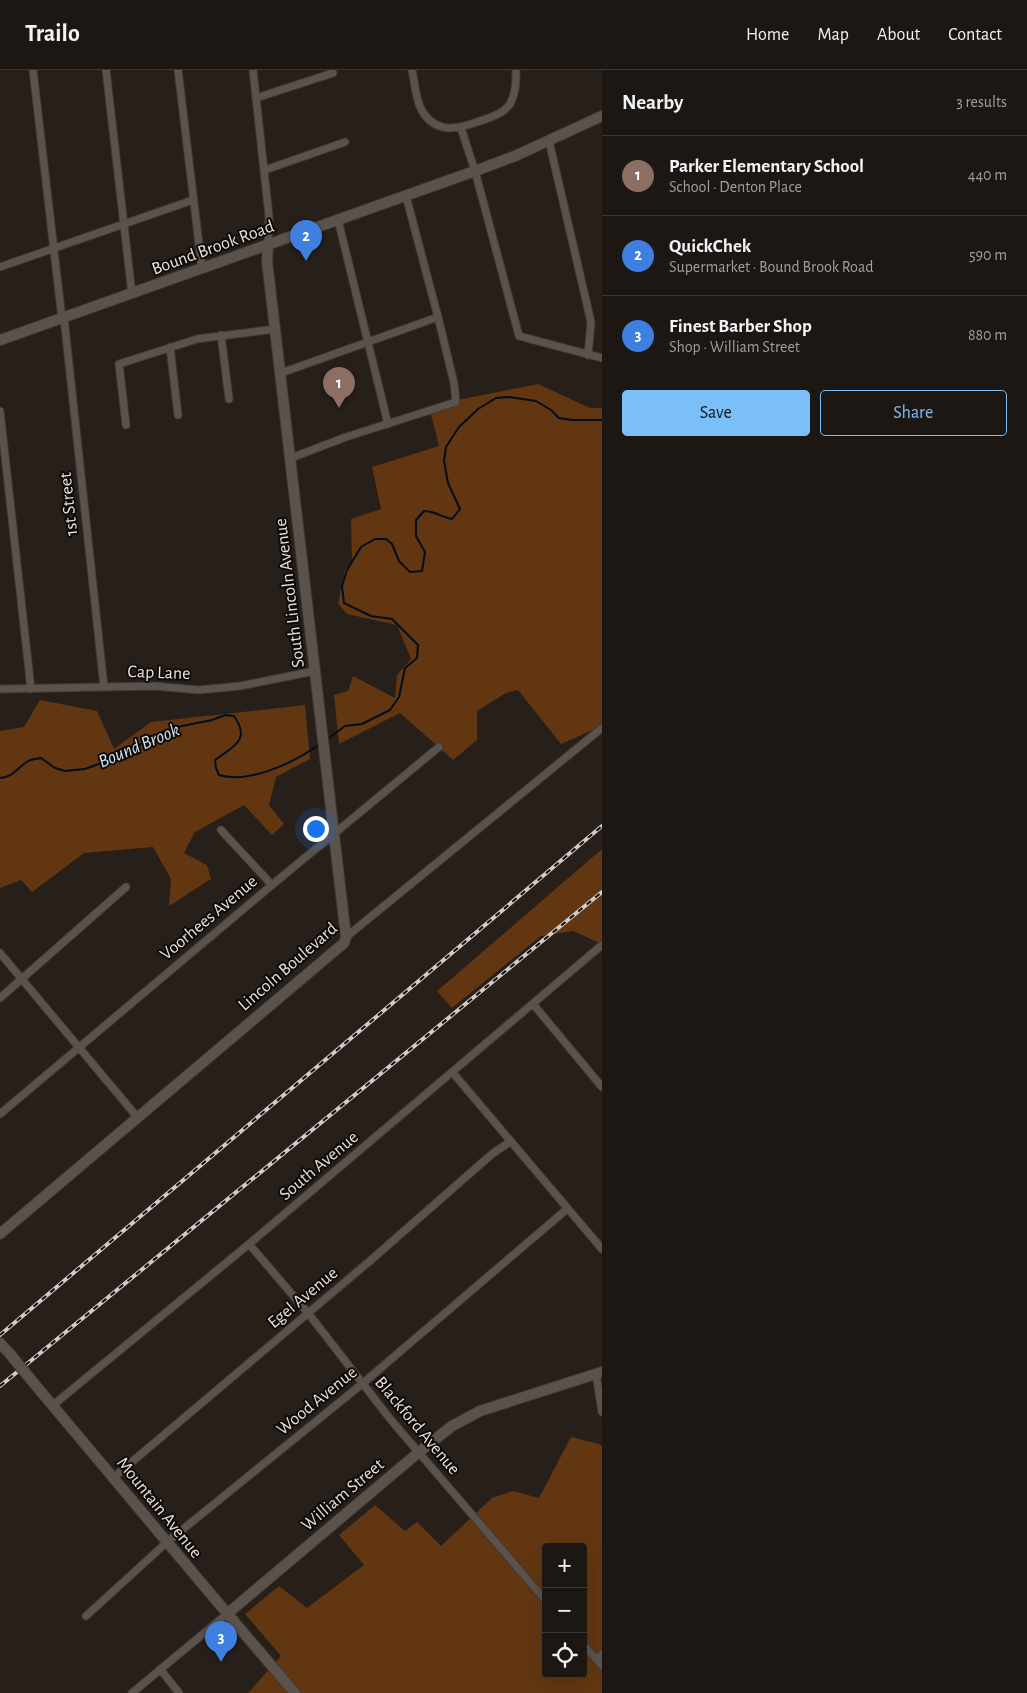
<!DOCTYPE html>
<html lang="en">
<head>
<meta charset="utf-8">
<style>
	:root { --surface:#1d1714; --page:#25201d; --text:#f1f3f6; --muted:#a09fa0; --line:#3b3634; --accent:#7abff8 }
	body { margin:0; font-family:"Alegreya Sans",sans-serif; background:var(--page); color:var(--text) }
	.controls { position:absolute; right:15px; bottom:15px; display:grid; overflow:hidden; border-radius:5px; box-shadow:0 5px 20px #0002 }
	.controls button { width:45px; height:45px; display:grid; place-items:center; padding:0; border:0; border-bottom:1px solid var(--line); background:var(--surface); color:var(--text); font:25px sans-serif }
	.you { position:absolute; left:315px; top:758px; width:18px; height:18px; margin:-12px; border:4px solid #fff; border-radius:50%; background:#1a73e8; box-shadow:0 0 0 8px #1a73e833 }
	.badge { display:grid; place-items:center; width:32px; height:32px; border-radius:50%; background:var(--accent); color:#fff; font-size:16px; font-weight:700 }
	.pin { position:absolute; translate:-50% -41px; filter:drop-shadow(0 1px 2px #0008) }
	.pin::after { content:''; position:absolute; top:26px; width:18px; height:15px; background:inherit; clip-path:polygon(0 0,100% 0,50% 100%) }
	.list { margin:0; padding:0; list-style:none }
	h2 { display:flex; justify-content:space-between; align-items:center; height:65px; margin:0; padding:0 20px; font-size:21px }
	h2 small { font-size:16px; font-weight:400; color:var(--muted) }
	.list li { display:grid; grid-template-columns:32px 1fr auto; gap:15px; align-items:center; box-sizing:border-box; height:80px; padding:0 20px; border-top:1px solid var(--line) }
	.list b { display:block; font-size:19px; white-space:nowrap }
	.list p { margin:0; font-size:16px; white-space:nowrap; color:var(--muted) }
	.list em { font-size:16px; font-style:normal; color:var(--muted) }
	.actions { display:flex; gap:10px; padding:15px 20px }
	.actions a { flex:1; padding:11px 0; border:1px solid var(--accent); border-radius:5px; text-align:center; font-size:18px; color:var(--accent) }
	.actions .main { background:var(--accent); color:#111 }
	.icon { flex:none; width:28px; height:28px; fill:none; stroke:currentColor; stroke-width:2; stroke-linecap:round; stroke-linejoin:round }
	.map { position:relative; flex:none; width:602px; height:1623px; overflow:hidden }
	header { display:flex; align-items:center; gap:30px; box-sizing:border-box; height:70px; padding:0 25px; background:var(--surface); border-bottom:1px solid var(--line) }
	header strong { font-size:24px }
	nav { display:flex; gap:28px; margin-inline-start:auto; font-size:18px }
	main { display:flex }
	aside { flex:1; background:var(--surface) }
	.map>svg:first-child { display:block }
	.green { fill:#623611; fill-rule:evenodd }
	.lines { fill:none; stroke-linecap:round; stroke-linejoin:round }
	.stream { stroke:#000f1d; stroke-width:2 }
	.street-casing { stroke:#403935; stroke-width:9 }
	.secondary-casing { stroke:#403935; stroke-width:12 }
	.street { stroke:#5b524c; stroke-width:7 }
	.secondary { stroke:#5b524c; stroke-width:10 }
	.rail-casing { stroke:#d2ccc9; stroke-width:4 }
	.rail { stroke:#0d0a08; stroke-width:2; stroke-dasharray:5.5; stroke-linecap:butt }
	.secondary-bridge-casing { stroke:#403935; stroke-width:12; stroke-linecap:butt }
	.secondary-bridge { stroke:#5b524c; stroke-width:10 }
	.labels { text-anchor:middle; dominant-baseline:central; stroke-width:4; stroke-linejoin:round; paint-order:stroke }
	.street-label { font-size:18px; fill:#e8e2df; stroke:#0d0a08 }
	.water-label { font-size:19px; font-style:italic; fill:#d5e5f3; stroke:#0d0a08 }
</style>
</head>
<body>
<header>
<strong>Trailo</strong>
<nav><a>Home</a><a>Map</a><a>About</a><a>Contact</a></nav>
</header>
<main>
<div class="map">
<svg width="602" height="1623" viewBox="0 0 602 1623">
	<rect width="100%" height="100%" fill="#271f1a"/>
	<!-- green -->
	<g class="green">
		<path d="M538,314L590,338H602V656L561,674L518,620L506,623L477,641V670L453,690L400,643L339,674L334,625L348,621L353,606L395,628L397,605L411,589L397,555L347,544L338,534L345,500L352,491L351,449L381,439L372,397L439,376L431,344L448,332Z"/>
		<path d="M40,630L97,641L114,679L151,652L305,635L310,689L276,707L269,735L284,754L272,765L244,735L195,762L184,783L207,795L211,809L169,836L171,809L153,777L84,783L32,822L21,810L0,818V661L24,657Z"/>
		<path d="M602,779V874L573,861L541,866L452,938L437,921Z"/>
		<path d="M571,1367L599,1374L602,1376V1623H248L281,1586L245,1544L279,1516L307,1538L364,1495L339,1465L375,1435L405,1461L417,1452L441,1476L492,1428L513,1421L539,1428ZM546,1477H583V1604H546Z"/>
	</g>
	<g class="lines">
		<!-- stream -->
		<g class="stream">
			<path d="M326,670L345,656L362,654L390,640L399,627L405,598L417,588L418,575L392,549L371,546L344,533L342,516L347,500L361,477L375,469H386L392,474L399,491L410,502L422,501L425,482L416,466V450L424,441C435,441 441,447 452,449L460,439L448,413L444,391L446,377L459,357L478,339L496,328L509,327L536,331L551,340L559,348L572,350H602"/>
			<path d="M0,708C14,707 18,697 28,691C32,689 37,689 41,688L55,698L65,701L85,699L118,687L162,662L182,656L212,650L225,645L234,646C251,670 234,676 215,690L216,698L219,705C250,714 295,692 320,674"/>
		</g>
		<defs>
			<g id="street">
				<path d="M33,0L62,249"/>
				<path d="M106,0L132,224"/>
				<path d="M178,0L202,199"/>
				<path d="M253,0L269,146L268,175"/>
				<path d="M412,0C415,14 416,33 424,44C439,65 461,58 480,51C491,47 503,44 510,34C516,23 516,12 516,0"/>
				<path d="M256,28L333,3"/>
				<path d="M461,58L475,101L519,266L602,288"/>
				<path d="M549,71L591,252L588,285"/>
				<path d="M265,100L345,72"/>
				<path d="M338,150L388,354"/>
				<path d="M0,197L193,130"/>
				<path d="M64,248L104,617"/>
				<path d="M221,265L229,329"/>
				<path d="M170,277L178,345"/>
				<path d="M281,303L438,247"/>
				<path d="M0,341L31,619"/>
				<path d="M126,355L119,294L197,269L276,259"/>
				<path d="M291,388L346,367L456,332L454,313L438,247L406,126"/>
				<path d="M0,619L155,616L198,620L240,616L315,601"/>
				<path d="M221,760L272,815"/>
				<path d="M346,867L602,658"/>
				<path d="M0,883L138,1048"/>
				<path d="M0,928L126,817"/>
				<path d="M533,934L602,1017"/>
				<path d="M453,1003L602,1179"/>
				<path d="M0,1044L272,815L439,677"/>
				<path d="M249,1174L308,1243L391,1350L546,1531"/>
				<path d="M596,1304L602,1342"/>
				<path d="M52,1336L249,1174L602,875"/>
				<path d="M114,1407L371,1190L492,1084L511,1071"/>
				<path d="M86,1546L166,1473L362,1314L567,1139"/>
				<path d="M583,1574L602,1596"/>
				<path d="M596,1589L602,1584"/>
				<path d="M160,1599L179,1623"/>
				<path d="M132,1623L227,1544"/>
			</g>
			<g id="secondary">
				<path d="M0,270L475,101L515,86L602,46"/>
				<path d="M0,1164L344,873L346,867L267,191L268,175"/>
				<path d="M0,1273L10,1284"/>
				<path d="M37,1317C123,1419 208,1522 295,1623"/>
				<path d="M227,1544L419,1382L452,1356L480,1341L602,1302"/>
			</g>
		</defs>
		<!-- street casing -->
		<use href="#street" class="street-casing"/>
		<!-- secondary casing -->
		<use href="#secondary" class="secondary-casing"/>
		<!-- street -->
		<use href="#street" class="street"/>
		<!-- secondary -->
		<use href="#secondary" class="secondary"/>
		<defs>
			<g id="rail">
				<path d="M0,1265L602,756"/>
				<path d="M0,1316L602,822"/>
			</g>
		</defs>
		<!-- rail casing -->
		<use href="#rail" class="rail-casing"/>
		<!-- rail -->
		<use href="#rail" class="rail"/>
		<defs>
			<path id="secondary-bridge" d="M10,1284L37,1317"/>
		</defs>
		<!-- secondary-bridge casing -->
		<use href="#secondary-bridge" class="secondary-bridge-casing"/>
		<!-- secondary-bridge -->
		<use href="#secondary-bridge" class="secondary-bridge"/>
	</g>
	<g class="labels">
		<!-- street labels -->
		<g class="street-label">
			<text transform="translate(213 178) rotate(-20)">Bound Brook Road</text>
			<text transform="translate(69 434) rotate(-96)">1st Street</text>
			<text transform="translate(290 523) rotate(-97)">South Lincoln Avenue</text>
			<text transform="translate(159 603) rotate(2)">Cap Lane</text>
			<text transform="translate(209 848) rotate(-40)">Voorhees Avenue</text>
			<text transform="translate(288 897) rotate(-41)">Lincoln Boulevard</text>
			<text transform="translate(319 1096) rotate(-40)">South Avenue</text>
			<text transform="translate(303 1228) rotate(-40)">Egel Avenue</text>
			<text transform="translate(317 1331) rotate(-39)">Wood Avenue</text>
			<text transform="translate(417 1356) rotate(50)">Blackford Avenue</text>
			<text transform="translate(343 1425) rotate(-40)">William Street</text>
			<text transform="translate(159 1438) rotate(51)">Mountain Avenue</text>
		</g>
		<!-- water labels -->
		<g class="water-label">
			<text transform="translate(139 676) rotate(-23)">Bound Brook</text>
		</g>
	</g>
</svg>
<div class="controls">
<button>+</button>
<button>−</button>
<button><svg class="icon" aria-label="locate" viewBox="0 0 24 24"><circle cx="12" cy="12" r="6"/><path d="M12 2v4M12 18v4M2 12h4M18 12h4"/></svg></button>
</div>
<div class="you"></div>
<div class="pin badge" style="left:339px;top:338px;background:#8d6e63">1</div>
<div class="pin badge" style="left:306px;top:191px;background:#3f7fe0">2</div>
<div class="pin badge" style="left:221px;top:1592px;background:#3f7fe0">3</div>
</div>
<aside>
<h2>Nearby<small>3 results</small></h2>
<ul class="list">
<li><span class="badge" style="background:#8d6e63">1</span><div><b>Parker Elementary School</b><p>School · Denton Place</p></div><em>440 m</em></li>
<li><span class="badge" style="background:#3f7fe0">2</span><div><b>QuickChek</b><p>Supermarket · Bound Brook Road</p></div><em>590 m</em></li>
<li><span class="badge" style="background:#3f7fe0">3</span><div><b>Finest Barber Shop</b><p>Shop · William Street</p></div><em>880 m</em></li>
</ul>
<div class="actions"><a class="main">Save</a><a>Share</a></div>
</aside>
</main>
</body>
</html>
